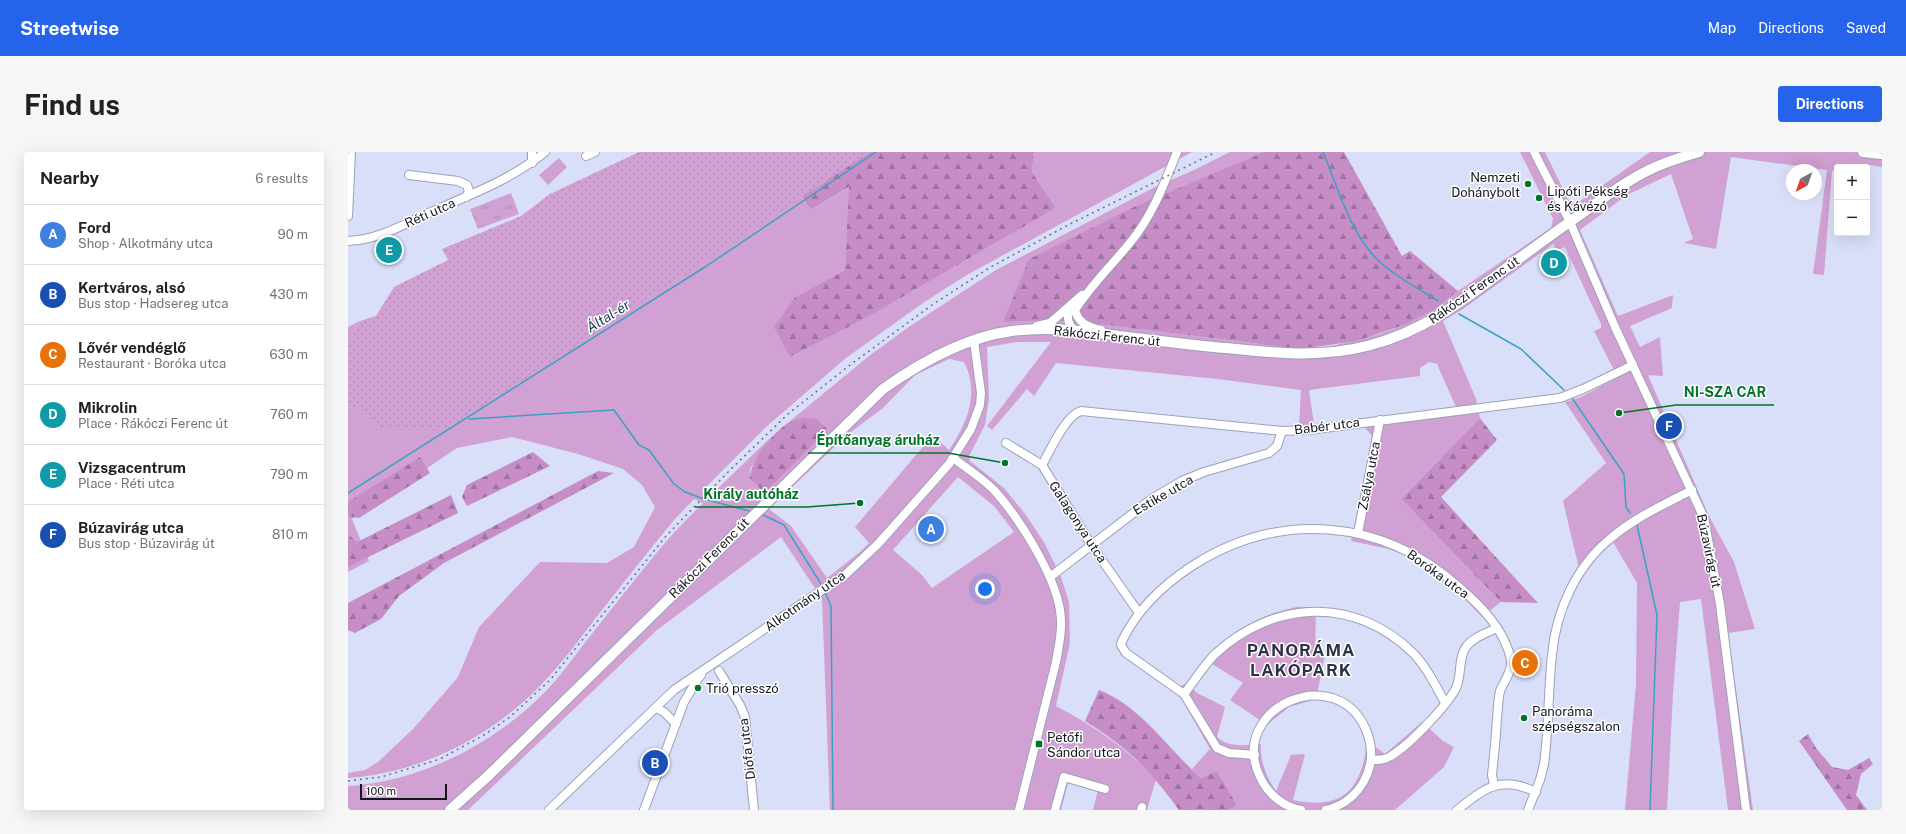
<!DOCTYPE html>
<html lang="en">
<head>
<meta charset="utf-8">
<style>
	:root { --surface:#fff; --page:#f6f6f6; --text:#202124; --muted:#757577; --line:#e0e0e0; --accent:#2563eb }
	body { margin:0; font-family:"Public Sans",sans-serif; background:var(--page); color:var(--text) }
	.controls { position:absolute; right:12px; top:12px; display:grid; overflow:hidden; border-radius:4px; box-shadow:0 4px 16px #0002 }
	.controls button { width:36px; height:36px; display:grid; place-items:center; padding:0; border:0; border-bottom:1px solid var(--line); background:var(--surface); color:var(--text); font:20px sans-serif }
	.compass { position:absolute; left:1438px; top:12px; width:36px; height:36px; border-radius:50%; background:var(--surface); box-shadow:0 4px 16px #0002; rotate:220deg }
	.scale { position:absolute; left:12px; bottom:10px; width:87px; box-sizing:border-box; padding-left:4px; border:2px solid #15171f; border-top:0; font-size:11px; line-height:14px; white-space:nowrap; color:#15171f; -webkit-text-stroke:3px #fff; paint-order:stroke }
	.you { position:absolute; left:637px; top:437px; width:14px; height:14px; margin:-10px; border:3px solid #fff; border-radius:50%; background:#1a73e8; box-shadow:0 0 0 6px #1a73e833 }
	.badge { display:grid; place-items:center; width:26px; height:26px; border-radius:50%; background:var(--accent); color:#fff; font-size:13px; font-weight:700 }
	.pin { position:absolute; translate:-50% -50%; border:2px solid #fff; box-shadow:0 1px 4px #0006 }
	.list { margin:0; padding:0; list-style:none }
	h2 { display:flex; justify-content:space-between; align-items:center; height:52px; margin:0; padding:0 16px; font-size:17px }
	h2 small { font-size:13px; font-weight:400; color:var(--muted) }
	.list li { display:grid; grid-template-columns:26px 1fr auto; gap:12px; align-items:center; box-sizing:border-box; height:60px; padding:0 16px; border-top:1px solid var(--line) }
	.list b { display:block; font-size:15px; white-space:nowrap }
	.list p { margin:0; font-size:13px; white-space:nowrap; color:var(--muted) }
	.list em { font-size:13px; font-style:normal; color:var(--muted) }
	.map { position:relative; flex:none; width:1534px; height:658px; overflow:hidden; border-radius:4px }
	header { display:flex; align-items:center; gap:24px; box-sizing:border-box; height:56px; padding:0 20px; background:var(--accent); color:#fff }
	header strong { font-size:19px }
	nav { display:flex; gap:22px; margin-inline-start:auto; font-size:14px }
	.intro { display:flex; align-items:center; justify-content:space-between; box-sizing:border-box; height:96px; padding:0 24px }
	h1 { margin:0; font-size:28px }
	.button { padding:10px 18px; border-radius:4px; background:var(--accent); color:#fff; font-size:14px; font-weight:700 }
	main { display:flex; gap:24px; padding:0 24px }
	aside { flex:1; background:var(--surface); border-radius:4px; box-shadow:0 4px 16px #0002 }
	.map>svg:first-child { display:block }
	.grass { fill:#d2a1d3; fill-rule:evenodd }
	.forest { fill:url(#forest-firs) }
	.park { fill:url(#park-tufts) }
	.garden { fill:url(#garden-dots) }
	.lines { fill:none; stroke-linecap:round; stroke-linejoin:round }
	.stream { stroke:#3ba1c3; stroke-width:1.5 }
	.minor-casing { stroke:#9ba1b9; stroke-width:10 }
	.major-casing { stroke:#9ba1b9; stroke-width:12 }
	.minor { stroke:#fff; stroke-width:8 }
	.major { stroke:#fff; stroke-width:10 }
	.rail { stroke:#6b6f7e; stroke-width:1.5; stroke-dasharray:2 4; stroke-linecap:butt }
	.poi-dot { fill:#007429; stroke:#fff; stroke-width:1.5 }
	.labels { text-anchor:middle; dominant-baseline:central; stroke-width:3; stroke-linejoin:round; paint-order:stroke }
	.poi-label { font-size:13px; fill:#15171f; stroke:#fff; text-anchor:start }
	.street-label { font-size:13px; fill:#15171f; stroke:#fff }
	.water-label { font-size:14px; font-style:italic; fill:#093746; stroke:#fff }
	.district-label { font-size:17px; font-weight:bold; letter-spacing:1px; fill:#2e3245; stroke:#fff }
	.leader { fill:none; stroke:#007429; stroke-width:1.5 }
	.callout-dot { fill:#007429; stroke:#fff; stroke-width:1.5 }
	.callout-label { font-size:14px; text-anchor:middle; font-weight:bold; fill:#007429; stroke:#fff; stroke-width:3; stroke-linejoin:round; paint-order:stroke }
</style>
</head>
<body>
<header>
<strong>Streetwise</strong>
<nav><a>Map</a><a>Directions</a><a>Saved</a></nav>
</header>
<div class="intro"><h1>Find us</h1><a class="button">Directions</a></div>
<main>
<aside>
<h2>Nearby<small>6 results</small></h2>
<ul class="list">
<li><span class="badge" style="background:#3f7fe0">A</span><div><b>Ford</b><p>Shop · Alkotmány utca</p></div><em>90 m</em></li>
<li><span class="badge" style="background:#1a4fb4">B</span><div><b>Kertváros, alsó</b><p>Bus stop · Hadsereg utca</p></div><em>430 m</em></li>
<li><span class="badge" style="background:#e8710a">C</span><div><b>Lővér vendéglő</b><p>Restaurant · Boróka utca</p></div><em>630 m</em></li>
<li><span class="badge" style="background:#0f9aa8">D</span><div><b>Mikrolin</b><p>Place · Rákóczi Ferenc út</p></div><em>760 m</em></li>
<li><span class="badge" style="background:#0f9aa8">E</span><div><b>Vizsgacentrum</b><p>Place · Réti utca</p></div><em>790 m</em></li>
<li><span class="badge" style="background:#1a4fb4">F</span><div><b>Búzavirág utca</b><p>Bus stop · Búzavirág út</p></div><em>810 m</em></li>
</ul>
</aside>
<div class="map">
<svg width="1534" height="658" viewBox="0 0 1534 658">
	<defs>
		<pattern id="forest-firs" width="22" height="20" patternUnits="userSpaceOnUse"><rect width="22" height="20" fill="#c68dc7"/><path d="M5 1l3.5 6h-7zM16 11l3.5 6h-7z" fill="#a072a1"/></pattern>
		<pattern id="park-tufts" width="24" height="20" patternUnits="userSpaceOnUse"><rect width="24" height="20" fill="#d2a1d3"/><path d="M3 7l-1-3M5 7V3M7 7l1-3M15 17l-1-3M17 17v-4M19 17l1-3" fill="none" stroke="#b38ab5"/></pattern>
		<pattern id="garden-dots" width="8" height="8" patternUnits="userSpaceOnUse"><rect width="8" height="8" fill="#d2a1d3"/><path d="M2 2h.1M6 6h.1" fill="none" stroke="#b38ab5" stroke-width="1.8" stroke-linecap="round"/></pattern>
	</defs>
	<rect width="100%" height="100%" fill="#d9dff8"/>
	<!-- grass -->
	<g class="grass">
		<path d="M686,0H844L617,124L575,151L498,206L418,275L354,339L361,345L422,286L402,317V327L417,341L476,282L478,277L456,266L442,269L521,204L562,174L648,118L807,35L846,18L882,0H916L698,168L742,171L953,197L984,194L1031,182L1059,172L1086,158L1110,139L1203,76L1205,67L1172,0H1197L1221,49L1228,52L1302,0H1534V15L1514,12L1489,15V18L1484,19L1476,123L1465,122L1479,18L1383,5L1368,97L1336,91L1345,87L1323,22L1279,43L1232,78L1270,164L1325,143L1324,156L1282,174L1292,195L1312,185L1315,224L1300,223L1361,364L1386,410L1407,477L1380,481L1405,658H1380L1353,447L1332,450L1325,542L1319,658H1277L1288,532L1289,431L1265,390L1242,411L1233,425L1215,349L1258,311L1217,250L1233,245L1272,224L1266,218L1246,179L1253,176V172L1217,95L1209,98L1205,92L1115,157L1095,169L1128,247L1132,266L1053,347L1153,450L1134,465C1111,440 1086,414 1054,402C1038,395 1020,393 1003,389L1025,285L1010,268L1108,255L1089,212L1081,210L1072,216V224L961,238L966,273L951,275L953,238L870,227L708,211L686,244L679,237L644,278L639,274L703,190H669L639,195L641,246L637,273L621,304L622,309L656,336L678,363L697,392L713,425L721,450L722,491L708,554C747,575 777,595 808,627L799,658H745L750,638L720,631L713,658H482L474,447L433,385L309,478L120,658H0V634C75,629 148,591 200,537C213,523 224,507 236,492C259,463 282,433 306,404C321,385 338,368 355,351L346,347L326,368C300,400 275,431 250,463C231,488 212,514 190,536C140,586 72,621 0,626V621L17,618L30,610L65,577L110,525L131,475L192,410L259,411L286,395L307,355L294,333L275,317L230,302L164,285L109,296L4,367L21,409L0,420V250L32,277H102L454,44L462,58L502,35L497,118L447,145L442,205L522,164L708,56L684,20ZM601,207L616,210C632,242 619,271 601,298L585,283L507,375L521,391L512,400L479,426L443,374L421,357L499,283L535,256L567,223ZM610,325L646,354L666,380L584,436L574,423L545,398Z"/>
		<path d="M211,6L219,15L200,33L191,23Z"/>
		<path d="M12,169L0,193V175Z"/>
		<path d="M949,455H968L967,501L977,503L968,547L941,555L919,573L882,548L895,531L856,507C890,478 904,465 949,455Z"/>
		<path d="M840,532L849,541L877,555L869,585C881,596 897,593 913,592C912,610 918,624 928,639L943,603L957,602L945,648C992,658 1012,640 1018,596H1029L1037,602L1074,570L1095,589L1106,595L1096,615L1047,658H881L889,653L869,619L853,626L844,617L862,597L833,546L827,540L834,533Z"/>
	</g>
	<!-- forest -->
	<g class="forest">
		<path d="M522,0H686L684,20L708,56L522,164L442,205L426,175L447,145L497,118L501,35L462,58L454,44Z"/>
		<path d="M916,0H996L1054,104L1062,99L1110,139L1086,158L1059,172L1008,189L953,197L742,171L698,168L655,170L681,107L786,55Z"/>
		<path d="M456,266L469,267L479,277L476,282L417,341L402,327C402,307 425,281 441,270C445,267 451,267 456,266Z"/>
		<path d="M1132,266L1149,288L1093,345L1190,451L1153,450L1053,347Z"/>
		<path d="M185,300L202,314L119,354L114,345L119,333Z"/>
		<path d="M72,305L82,321L11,366L0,364V350Z"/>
		<path d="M250,319L266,321L96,411L51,444L33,467L7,481L0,478V451Z"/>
		<path d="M103,343L110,361L0,415V382L9,390Z"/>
		<path d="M751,538C793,554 820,597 853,626L869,619L889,653L881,658H831C801,617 780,596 737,569Z"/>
		<path d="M1460,582L1468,596L1484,615L1500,618L1521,606L1525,612L1513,622L1508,643L1519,658H1499L1451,589Z"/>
	</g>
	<!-- park -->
	<path class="park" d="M163,41L171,62L130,77L122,57Z"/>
	<!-- garden -->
	<path class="garden" d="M291,0H522L102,278L32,277L0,250V193L12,169L28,164L46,135L100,108L94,97L173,64L202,42Z"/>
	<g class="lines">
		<!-- stream -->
		<g class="stream">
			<path d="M975,0C991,38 1002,83 1033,111C1050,126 1071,137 1090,149"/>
			<path d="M1111,162L1173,197L1216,238"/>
			<path d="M1224,246L1276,322L1278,355L1282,361"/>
			<path d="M121,267L266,258L291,293L301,298L326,332L337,340L356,347L401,359"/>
			<path d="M0,341L357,115L528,0"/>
			<path d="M415,363L436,373L473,432"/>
			<path d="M1289,373L1309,463L1302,658"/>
			<path d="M477,440L483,454L485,658"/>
		</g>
		<defs>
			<g id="minor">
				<path d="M1186,0L1222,70L1267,175L1356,366L1372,452L1398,658"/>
				<path d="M238,4L247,0"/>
				<path d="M184,11V0"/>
				<path d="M61,23L110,29L119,33L121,39L118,45"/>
				<path d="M0,64L3,0"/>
				<path d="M0,89C31,88 56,72 83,60C123,42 163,28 197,0"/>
				<path d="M723,153C718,162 719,171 726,178"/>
				<path d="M689,174L702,171L734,143"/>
				<path d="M753,178C740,175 730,171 727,158C743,133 763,114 781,92C805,63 815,34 829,0"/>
				<path d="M658,291L694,313L744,394L791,461"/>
				<path d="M605,306C619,316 634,326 646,338C671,366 706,421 712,458C715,476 711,493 708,510L671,658"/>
				<path d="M694,313C702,299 717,264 733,259L934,279L960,278L1212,246L1235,237L1285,213"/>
				<path d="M1010,381L1032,268"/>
				<path d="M702,425L805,346L834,329L856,320L921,301L929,294L934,279"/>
				<path d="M371,519L392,553L397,565L406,658"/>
				<path d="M836,542C846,529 855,515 866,503C925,448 1007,443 1066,502C1079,516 1088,534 1097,551"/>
				<path d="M308,556L316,560L328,572"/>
				<path d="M907,603L881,601L869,596L836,542L778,501L773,493L774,489C789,458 815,433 844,414C931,358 1034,366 1111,435C1133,454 1157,478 1163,508C1165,518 1156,529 1152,539C1150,547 1150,557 1149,566C1148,585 1146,604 1144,623L1146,633"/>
				<path d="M1023,608C1030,608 1037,608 1043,604C1061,593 1099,554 1108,536C1114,523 1110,506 1118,495C1125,485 1139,481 1149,476"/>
				<path d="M201,658L326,538L498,422L530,392L601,312L623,277L632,253L633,241L626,189"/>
				<path d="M296,658L336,550L349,528L353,523"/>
				<path d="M707,658L716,625L757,637"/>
				<path d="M793,658L794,655"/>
				<path d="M953,658C936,655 921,643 913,627C876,555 993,505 1020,583C1031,616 1011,650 978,658"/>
				<path d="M1109,658C1137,636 1152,623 1188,640"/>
				<path d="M1180,658L1192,628L1196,612C1201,576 1200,539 1204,503C1208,459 1228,414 1263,386C1286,366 1317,352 1344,338"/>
			</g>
			<g id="major">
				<path d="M1515,0L1534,2"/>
				<path d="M102,658L140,624L535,237C573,210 618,185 664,179C700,174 736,179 771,184C806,188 842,193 877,196C925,201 972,206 1019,194C1076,180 1119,146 1165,111C1184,97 1203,83 1223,69C1248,52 1272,32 1301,18C1317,10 1334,5 1351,0"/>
			</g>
		</defs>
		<!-- minor casing -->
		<use href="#minor" class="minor-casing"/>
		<!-- major casing -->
		<use href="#major" class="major-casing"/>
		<!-- minor -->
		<use href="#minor" class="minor"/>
		<!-- major -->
		<use href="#major" class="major"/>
		<!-- rail -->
		<path class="rail" d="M0,629L33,625L92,607L136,583L162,565L202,528L318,384L381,319L440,262L502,213L584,153L641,116L720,73L868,0"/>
	</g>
	<!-- markers -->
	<g class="poi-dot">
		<circle cx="1180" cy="32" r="4"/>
		<circle cx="1191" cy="46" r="4"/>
		<circle cx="350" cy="536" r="4"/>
		<circle cx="1176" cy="566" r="4"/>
		<rect x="687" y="588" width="8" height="8" rx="2"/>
	</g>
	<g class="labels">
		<!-- poi labels -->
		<g class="poi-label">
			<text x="1172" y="25" text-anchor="end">Nemzeti<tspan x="1172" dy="15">Dohánybolt</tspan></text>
			<text x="1199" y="39">Lipóti Pékség<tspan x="1199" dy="15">és Kávézó</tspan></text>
			<text x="358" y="536">Trió presszó</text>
			<text x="1184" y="559">Panoráma<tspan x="1184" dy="15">szépségszalon</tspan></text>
			<text x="699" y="585">Petőfi<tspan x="699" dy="15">Sándor utca</tspan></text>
		</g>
		<!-- street labels -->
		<g class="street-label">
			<text transform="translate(82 61) rotate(-24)">Réti utca</text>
			<text transform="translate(1126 138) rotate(-35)">Rákóczi Ferenc út</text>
			<text transform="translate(759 184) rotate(6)">Rákóczi Ferenc út</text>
			<text transform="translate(979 274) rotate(-7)">Babér utca</text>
			<text transform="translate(1021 324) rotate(-79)">Zsálya utca</text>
			<text transform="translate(815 343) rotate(-30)">Estike utca</text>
			<text transform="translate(730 370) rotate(57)">Galagonya utca</text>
			<text transform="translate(1361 399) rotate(78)">Búzavirág út</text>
			<text transform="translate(361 406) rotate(-45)">Rákóczi Ferenc út</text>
			<text transform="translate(1090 422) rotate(36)">Boróka utca</text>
			<text transform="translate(457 449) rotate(-35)">Alkotmány utca</text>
			<text transform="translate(399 597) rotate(-97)">Diófa utca</text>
		</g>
		<!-- water labels -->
		<g class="water-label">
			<text transform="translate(260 164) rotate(-32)">Által-ér</text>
		</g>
		<!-- district labels -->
		<g class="district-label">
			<text x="953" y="498">PANORÁMA<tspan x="953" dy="20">LAKÓPARK</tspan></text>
		</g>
	</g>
	<!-- callouts -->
	<path class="leader" d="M1271 261L1328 253H1426M657 311L600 301H460M512 351L459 355H347"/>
	<g class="callout-dot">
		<circle cx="1271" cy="261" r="4"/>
		<circle cx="657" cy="311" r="4"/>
		<circle cx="512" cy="351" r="4"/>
	</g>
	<g class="callout-label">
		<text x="1377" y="245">NI-SZA CAR</text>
		<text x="530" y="293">Építőanyag áruház</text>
		<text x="403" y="347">Király autóház</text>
	</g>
</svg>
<div class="controls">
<button>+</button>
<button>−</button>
</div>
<svg class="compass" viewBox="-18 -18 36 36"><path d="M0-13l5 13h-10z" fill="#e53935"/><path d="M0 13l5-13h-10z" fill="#757577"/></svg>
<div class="scale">100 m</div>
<div class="you"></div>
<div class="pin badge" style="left:583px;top:377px;background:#3f7fe0">A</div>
<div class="pin badge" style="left:307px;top:611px;background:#1a4fb4">B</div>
<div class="pin badge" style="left:1177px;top:511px;background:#e8710a">C</div>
<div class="pin badge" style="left:1206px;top:111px;background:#0f9aa8">D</div>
<div class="pin badge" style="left:41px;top:98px;background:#0f9aa8">E</div>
<div class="pin badge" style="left:1321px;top:274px;background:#1a4fb4">F</div>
</div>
</main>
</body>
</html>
